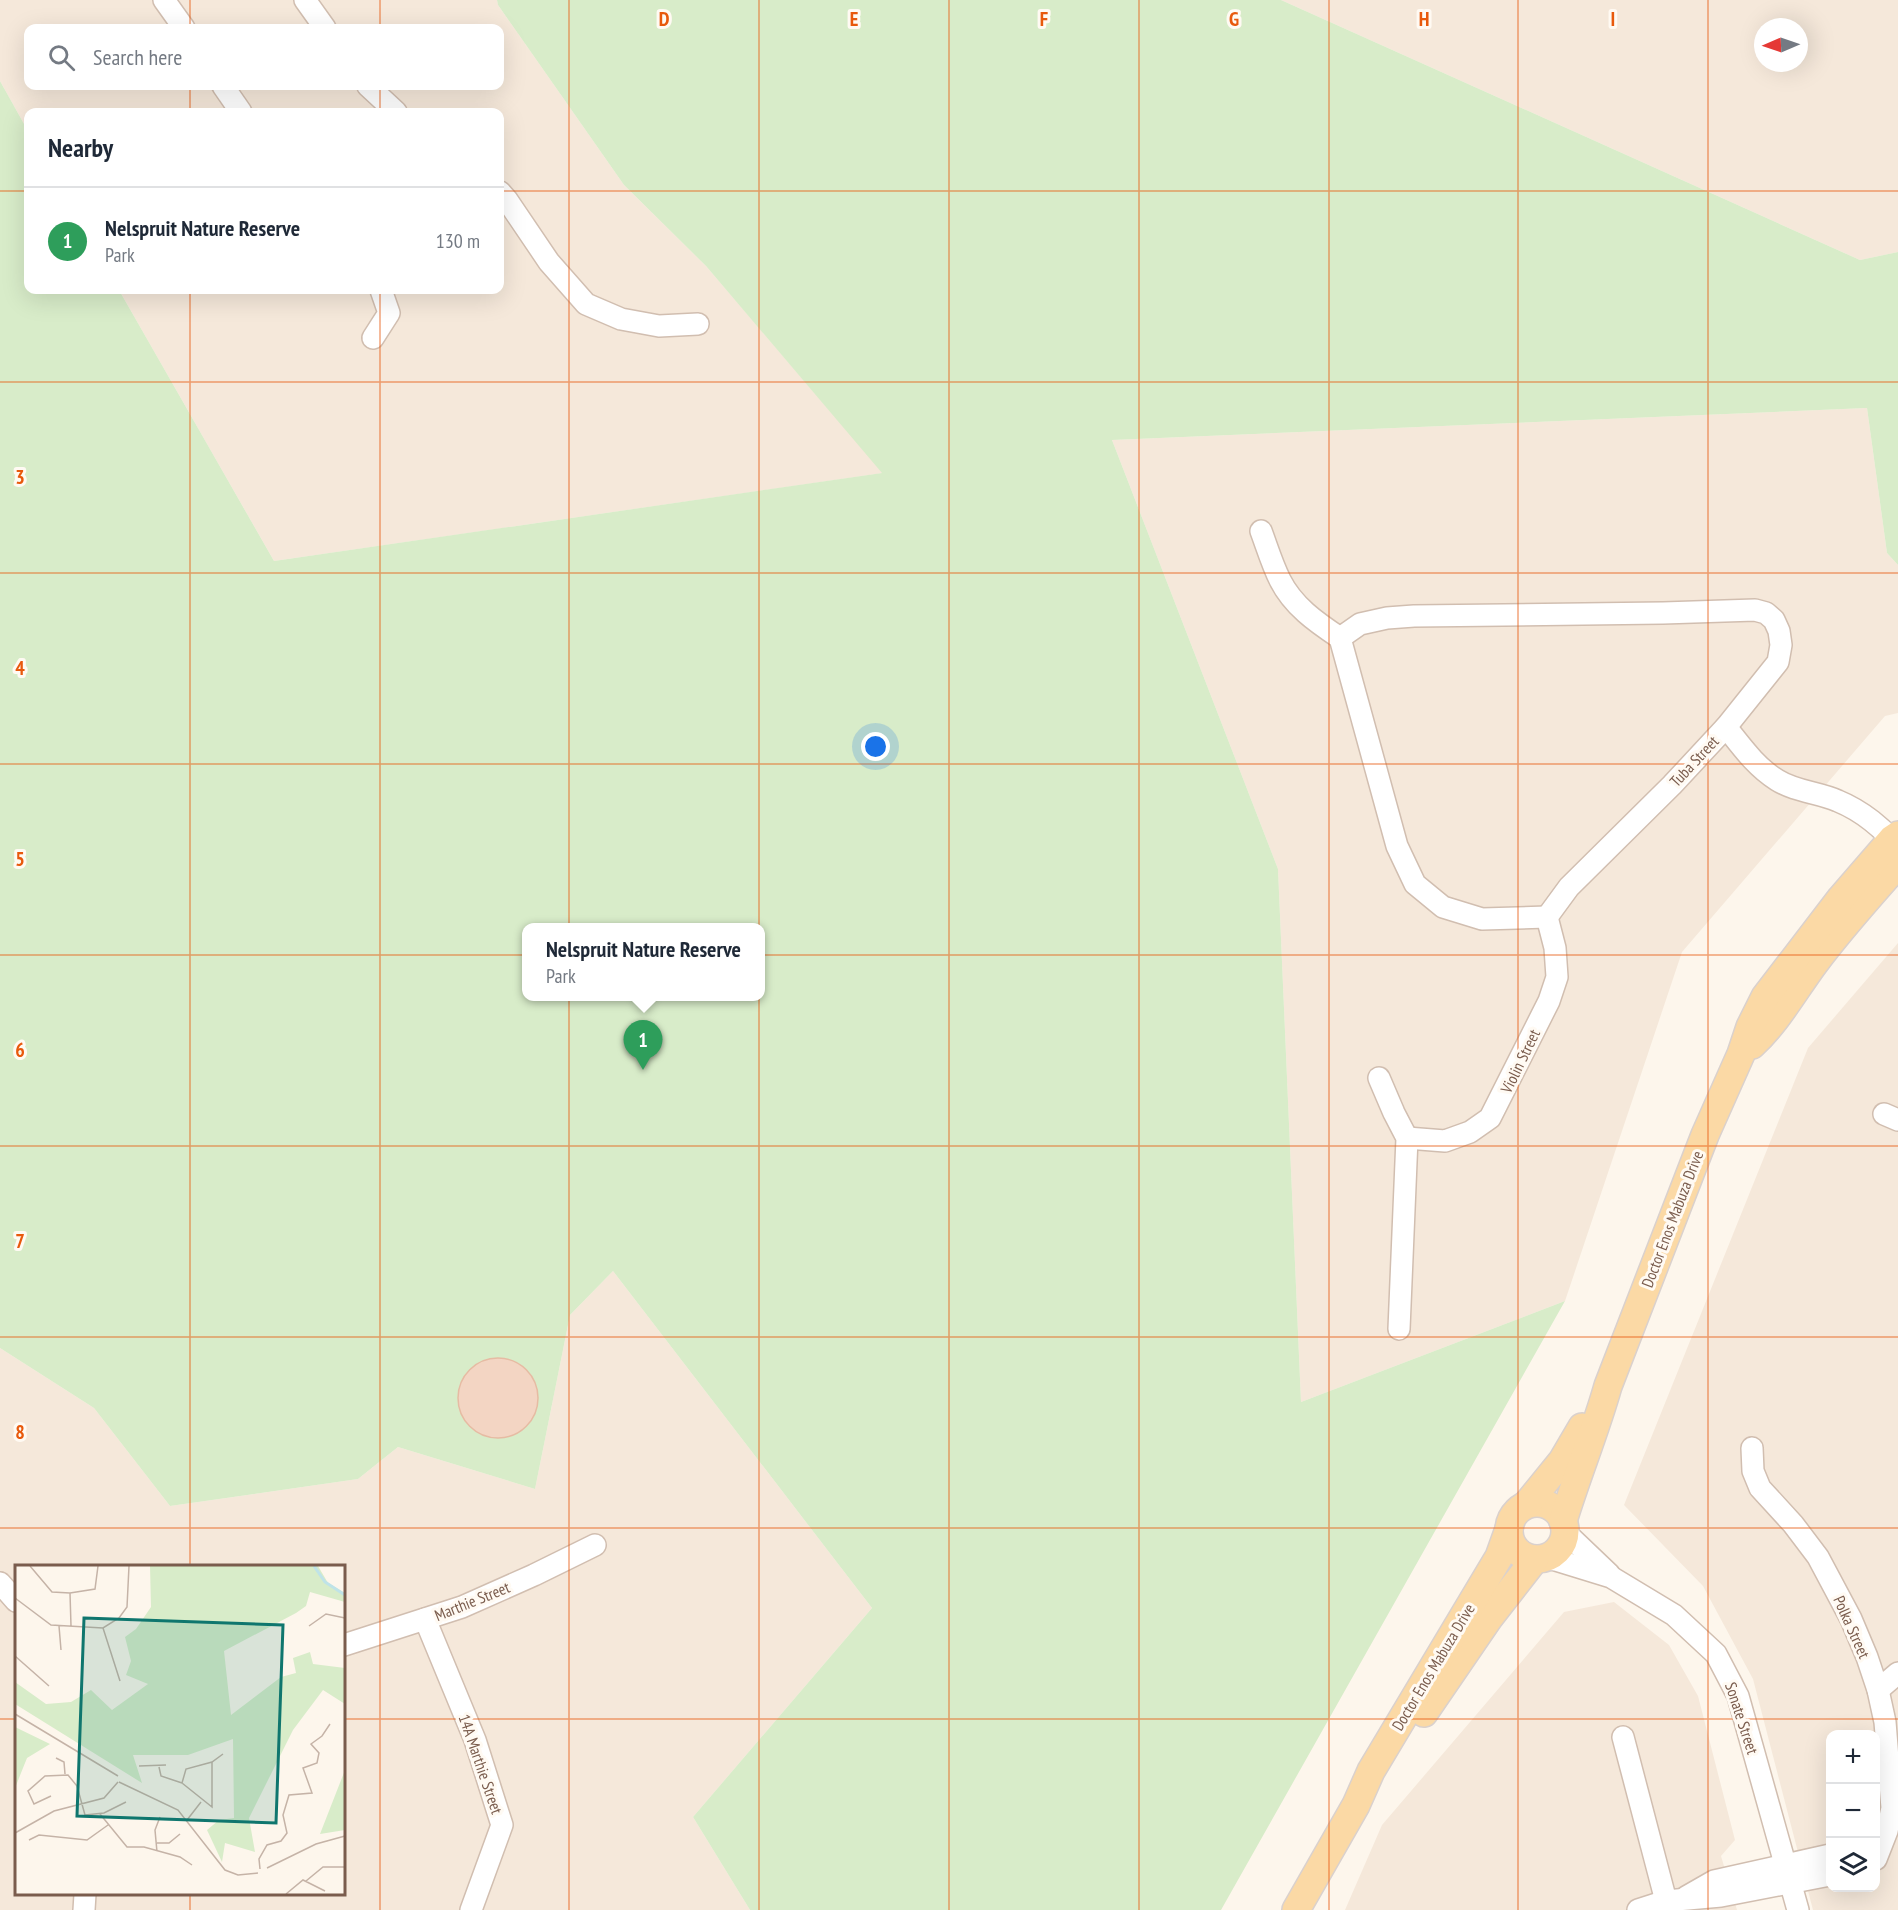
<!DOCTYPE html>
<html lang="en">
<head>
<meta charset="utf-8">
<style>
	:root { --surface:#fff; --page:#f6f6f7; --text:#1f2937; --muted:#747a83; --line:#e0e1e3; --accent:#e76f51 }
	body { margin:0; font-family:"PT Sans Narrow",sans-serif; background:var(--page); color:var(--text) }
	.controls { position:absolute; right:18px; bottom:18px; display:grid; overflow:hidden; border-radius:12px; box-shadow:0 6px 24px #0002 }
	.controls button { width:54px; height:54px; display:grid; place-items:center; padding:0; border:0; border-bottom:2px solid var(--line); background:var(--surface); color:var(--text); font:30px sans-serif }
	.compass { position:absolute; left:1754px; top:18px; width:54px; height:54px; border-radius:50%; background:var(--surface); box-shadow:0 6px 24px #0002; rotate:268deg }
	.you { position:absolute; left:876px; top:747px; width:21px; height:21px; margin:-15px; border:4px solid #fff; border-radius:50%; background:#1a73e8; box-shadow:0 0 0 9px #1a73e833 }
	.badge { display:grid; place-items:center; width:39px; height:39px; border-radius:50%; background:var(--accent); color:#fff; font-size:20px; font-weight:700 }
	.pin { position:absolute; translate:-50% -50px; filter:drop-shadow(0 2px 3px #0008) }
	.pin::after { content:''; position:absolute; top:32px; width:21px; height:18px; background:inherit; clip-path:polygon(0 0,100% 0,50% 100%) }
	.popup { position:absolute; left:522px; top:923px; width:243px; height:78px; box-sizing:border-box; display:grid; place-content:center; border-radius:12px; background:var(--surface); filter:drop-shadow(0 2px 4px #0005); font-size:20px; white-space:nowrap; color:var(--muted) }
	.popup b { font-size:22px; color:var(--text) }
	.popup::after { content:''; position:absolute; left:50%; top:100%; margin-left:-12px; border:12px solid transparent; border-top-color:var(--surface) }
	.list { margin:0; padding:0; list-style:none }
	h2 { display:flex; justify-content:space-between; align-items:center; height:78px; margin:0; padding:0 24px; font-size:26px }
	h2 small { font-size:20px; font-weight:400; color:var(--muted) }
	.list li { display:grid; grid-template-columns:39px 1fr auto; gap:18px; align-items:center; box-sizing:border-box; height:108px; padding:0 24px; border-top:2px solid var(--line) }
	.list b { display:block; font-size:22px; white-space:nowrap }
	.list p { margin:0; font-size:20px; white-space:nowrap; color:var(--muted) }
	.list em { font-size:20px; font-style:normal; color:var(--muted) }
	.icon { flex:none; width:33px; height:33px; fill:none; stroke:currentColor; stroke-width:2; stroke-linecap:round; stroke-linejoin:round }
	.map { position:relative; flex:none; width:1898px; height:1910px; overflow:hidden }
	.search { position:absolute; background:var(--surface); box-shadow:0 6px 24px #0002; left:24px; top:24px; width:480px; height:66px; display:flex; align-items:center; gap:15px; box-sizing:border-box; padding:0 21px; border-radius:12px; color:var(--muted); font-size:22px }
	.panel { position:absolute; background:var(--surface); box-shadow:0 6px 24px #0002; left:24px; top:108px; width:480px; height:186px; border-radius:12px }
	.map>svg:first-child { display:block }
	.residential { fill:#f5e8da; fill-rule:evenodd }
	.green { fill:#d8ecc9; fill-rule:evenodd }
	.building { fill:#f3d5c3; stroke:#e6bba3; stroke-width:1.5 }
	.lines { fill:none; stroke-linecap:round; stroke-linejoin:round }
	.minor-casing { stroke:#d1beb0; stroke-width:24 }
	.major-casing { stroke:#dad1cd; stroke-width:30 }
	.minor { stroke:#fff; stroke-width:21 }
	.major { stroke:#fbd9a5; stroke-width:27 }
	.grid { fill:none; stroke:#e8590c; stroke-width:1.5; stroke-opacity:0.55 }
	.labels { text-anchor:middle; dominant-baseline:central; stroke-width:6; stroke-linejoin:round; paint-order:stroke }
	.street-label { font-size:16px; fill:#7a5c4d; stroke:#fffaf3 }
	.inset-river { fill:none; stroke:#bfe3e8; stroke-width:3 }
	.inset-road { fill:none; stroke:#c5b3a7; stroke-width:1.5 }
	.view { fill:#0f766e; fill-opacity:0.15; stroke:#0f766e; stroke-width:3 }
	.inset-edge { fill:none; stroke:#7a5c4d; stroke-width:3 }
	.grid-label { font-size:20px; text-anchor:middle; font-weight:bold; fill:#e8590c; stroke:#fffaf3; stroke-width:6; stroke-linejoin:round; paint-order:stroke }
</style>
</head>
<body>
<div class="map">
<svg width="1898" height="1910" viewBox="0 0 1898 1910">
	<rect width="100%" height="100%" fill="#fdf6ec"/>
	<!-- residential -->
	<g class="residential">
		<path d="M0,0H497L498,5L624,185L706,266L883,473L274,561L119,290H500V112H28V131L0,81ZM28,28H500V86H28Z"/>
		<path d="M1281,0H1898V252L1860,260ZM1763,27H1799V63H1763Z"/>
		<path d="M1867,408L1887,553L1898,565V713L1885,716L1682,952L1565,1301L1301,1402L1278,869L1112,440Z"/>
		<path d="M1898,943V1910H1813L1753,1679L1703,1586L1624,1505L1808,1048ZM1830,1734H1876V1888H1830Z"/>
		<path d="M613,1271L872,1608L693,1817L750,1910H0V1348L94,1408L170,1506L358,1479L398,1447L535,1489L570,1315ZM16,1566H344V1894H16Z"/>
		<path d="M1614,1602L1669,1645L1698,1696L1735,1840L1721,1856L1737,1910H1345L1382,1825L1564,1612Z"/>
	</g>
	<!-- green -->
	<path class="green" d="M497,0H1281L1860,260L1898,252V565L1887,553L1867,408L1112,440L1278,869L1301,1402L1565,1301L1221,1910H750L693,1817L872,1608L613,1271L570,1315L535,1489L398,1447L358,1479L170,1506L94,1408L0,1348V81L28,131V290H119L274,561L882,473L706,266L624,185L498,5ZM526,928H760V996H526Z"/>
	<!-- building -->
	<circle class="building" cx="498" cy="1398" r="40"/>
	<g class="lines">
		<defs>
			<g id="minor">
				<path d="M164,0L184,28"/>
				<path d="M305,0L325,28"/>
				<path d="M223,86L241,112"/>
				<path d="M368,86L396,112"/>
				<path d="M500,192L507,200L549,262L586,304L621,319L659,326L698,324"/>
				<path d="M373,338L389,313L381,290"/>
				<path d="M1261,531C1267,547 1272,564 1280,580C1293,606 1316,622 1340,638L1397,846L1415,884L1443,907L1482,919L1547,917"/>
				<path d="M1340,638L1360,624L1387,618L1414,616L1663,613L1755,610L1766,613L1774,620L1779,631L1781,645L1778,662L1726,727L1672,785L1569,887L1547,917"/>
				<path d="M1726,727C1742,747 1756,767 1777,780C1796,792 1818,792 1838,801C1860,810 1886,829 1898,849"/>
				<path d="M1379,1078L1394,1113L1407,1138L1399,1329"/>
				<path d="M1884,1114L1898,1120"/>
				<path d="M1407,1138L1445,1141L1470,1132L1490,1118L1549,1001L1557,977L1555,948L1547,917"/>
				<path d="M1752,1448L1753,1471L1760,1488L1793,1524L1818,1557L1851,1619L1867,1657L1878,1690L1885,1722L1892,1808L1887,1831L1876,1859"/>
				<path d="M1565,1532L1609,1574"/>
				<path d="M1546,1557L1611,1577L1674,1615L1716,1654L1738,1696L1798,1910"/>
				<path d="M0,1583L16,1601"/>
				<path d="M425,1619L475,1740L502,1825L471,1910"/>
				<path d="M344,1645L462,1607L534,1575L595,1545"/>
				<path d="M1878,1690L1898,1673"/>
				<path d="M1623,1737L1666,1901"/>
				<path d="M1686,1897L1714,1881L1830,1855"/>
				<path d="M84,1910L85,1894"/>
				<path d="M1638,1910L1666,1901L1721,1896L1830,1875"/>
			</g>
			<g id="major">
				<path d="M1752,1045C1777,1022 1794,991 1814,964C1840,929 1869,897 1898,864"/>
				<circle cx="1537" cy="1531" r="28"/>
				<path d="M1527,1504L1562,1461L1582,1427"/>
				<path d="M1563,1521C1577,1475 1595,1432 1608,1386L1705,1135L1741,1054L1750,1027L1765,997L1841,898L1892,839L1898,835"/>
				<path d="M1424,1713L1489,1618L1535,1559"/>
				<path d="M1296,1910L1356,1805L1371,1771L1499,1557L1509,1529"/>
			</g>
		</defs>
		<!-- minor casing -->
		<use href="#minor" class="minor-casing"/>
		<!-- major casing -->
		<use href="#major" class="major-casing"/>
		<!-- minor -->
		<use href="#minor" class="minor"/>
		<!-- major -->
		<use href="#major" class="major"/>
	</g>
	<!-- grid -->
	<path class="grid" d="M190,0V28M380,0V28M569,0V1910M759,0V1910M949,0V1910M1139,0V1910M1329,0V1910M1518,0V1910M1708,0V1910M190,86V112M380,86V112M0,191H28M500,191H1898M190,290V1566M380,290V1910M0,382H1898M0,573H1898M0,764H1898M0,955H1898M0,1146H1898M0,1337H1898M0,1528H1898M0,1719H16M344,1719H1898M190,1894V1910"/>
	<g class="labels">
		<!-- street labels -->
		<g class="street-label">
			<text transform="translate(1694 761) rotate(-47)">Tuba Street</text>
			<text transform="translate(1520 1061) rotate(-64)">Violin Street</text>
			<text transform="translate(1672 1219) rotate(-69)">Doctor Enos Mabuza Drive</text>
			<text transform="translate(472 1601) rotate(-22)">Marthie Street</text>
			<text transform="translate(1852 1627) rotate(66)">Polka Street</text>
			<text transform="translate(1433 1667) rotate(-59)">Doctor Enos Mabuza Drive</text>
			<text transform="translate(1742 1718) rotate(72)">Sonate Street</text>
			<text transform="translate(481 1764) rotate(71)">14A Marthie Street</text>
		</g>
	</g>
	<!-- overview -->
	<g transform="translate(15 1565)">
		<rect width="330" height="330" fill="#fdf6ec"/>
		<path d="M135,1H303L313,18L330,28V37L295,27L291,41L281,48L209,86L216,150L266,112L281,108L278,93L295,87L298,99L330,103V139L308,125L278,165L234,253L240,287L210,278L207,297L192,265L204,255L219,253L218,174L173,190H118L127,218L0,139V117L31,139L56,137L76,125L97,145L133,119L111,110L116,96L110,72L121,64L136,42ZM0,162L35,179L12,193L0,223ZM330,205V265L305,269Z" fill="#d8ecc9"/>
		<path class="inset-river" d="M299,1L310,17L330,30"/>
		<path class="inset-road" d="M15,1L37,27L55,28L80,24L83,1M55,28L56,61M0,33L36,60L88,63L104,53L112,42L114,1M44,61L46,85M294,61L311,49L330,53M88,63L105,116M0,91L34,121M0,149L103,211M41,193L49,197L50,209M124,201L151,200M144,202L146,211L167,218M104,217L163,245L210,305L223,310L243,308M167,218L197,242V197M167,218L171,204L197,197L208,189M36,231L19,239L13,226L30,211L53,210L62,221L70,250M85,249L112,282H129L165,292L177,300M70,250L89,248L111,237M172,255L186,237M0,268L39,246L89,233L103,217M14,275L24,270L72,275L93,260M142,278H154L165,269M142,287L140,265L145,252M252,303L301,279L330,271M245,304L244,294L252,280L266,276L272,268L268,250L274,230L297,228L288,203L302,198L304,188L296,179L307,171L315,159M291,316L308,302H330M271,329L288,315L310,326"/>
		<path class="view" d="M69,53L268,60L261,258L62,251Z"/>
		<rect width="330" height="330" class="inset-edge"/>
	</g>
	<g class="grid-label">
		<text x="664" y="26">D</text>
		<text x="854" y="26">E</text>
		<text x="1044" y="26">F</text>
		<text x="1234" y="26">G</text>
		<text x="1424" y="26">H</text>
		<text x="1613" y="26">I</text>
		<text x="20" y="484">3</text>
		<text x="20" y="675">4</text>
		<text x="20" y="866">5</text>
		<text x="20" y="1057">6</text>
		<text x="20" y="1248">7</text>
		<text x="20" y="1439">8</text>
	</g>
</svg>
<div class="controls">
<button>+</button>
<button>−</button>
<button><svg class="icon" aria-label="layers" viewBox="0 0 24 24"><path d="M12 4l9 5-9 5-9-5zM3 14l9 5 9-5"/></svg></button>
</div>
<svg class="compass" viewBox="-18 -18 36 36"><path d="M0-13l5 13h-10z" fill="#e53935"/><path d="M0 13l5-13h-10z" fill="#747a83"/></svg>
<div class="you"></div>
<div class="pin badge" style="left:643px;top:1070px;background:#2e9e5b">1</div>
<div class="popup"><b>Nelspruit Nature Reserve</b>Park</div>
<div class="search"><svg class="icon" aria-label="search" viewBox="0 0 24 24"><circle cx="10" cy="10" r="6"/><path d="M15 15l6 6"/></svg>Search here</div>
<section class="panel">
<h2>Nearby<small></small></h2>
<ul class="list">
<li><span class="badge" style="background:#2e9e5b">1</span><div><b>Nelspruit Nature Reserve</b><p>Park</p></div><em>130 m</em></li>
</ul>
</section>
</div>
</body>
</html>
